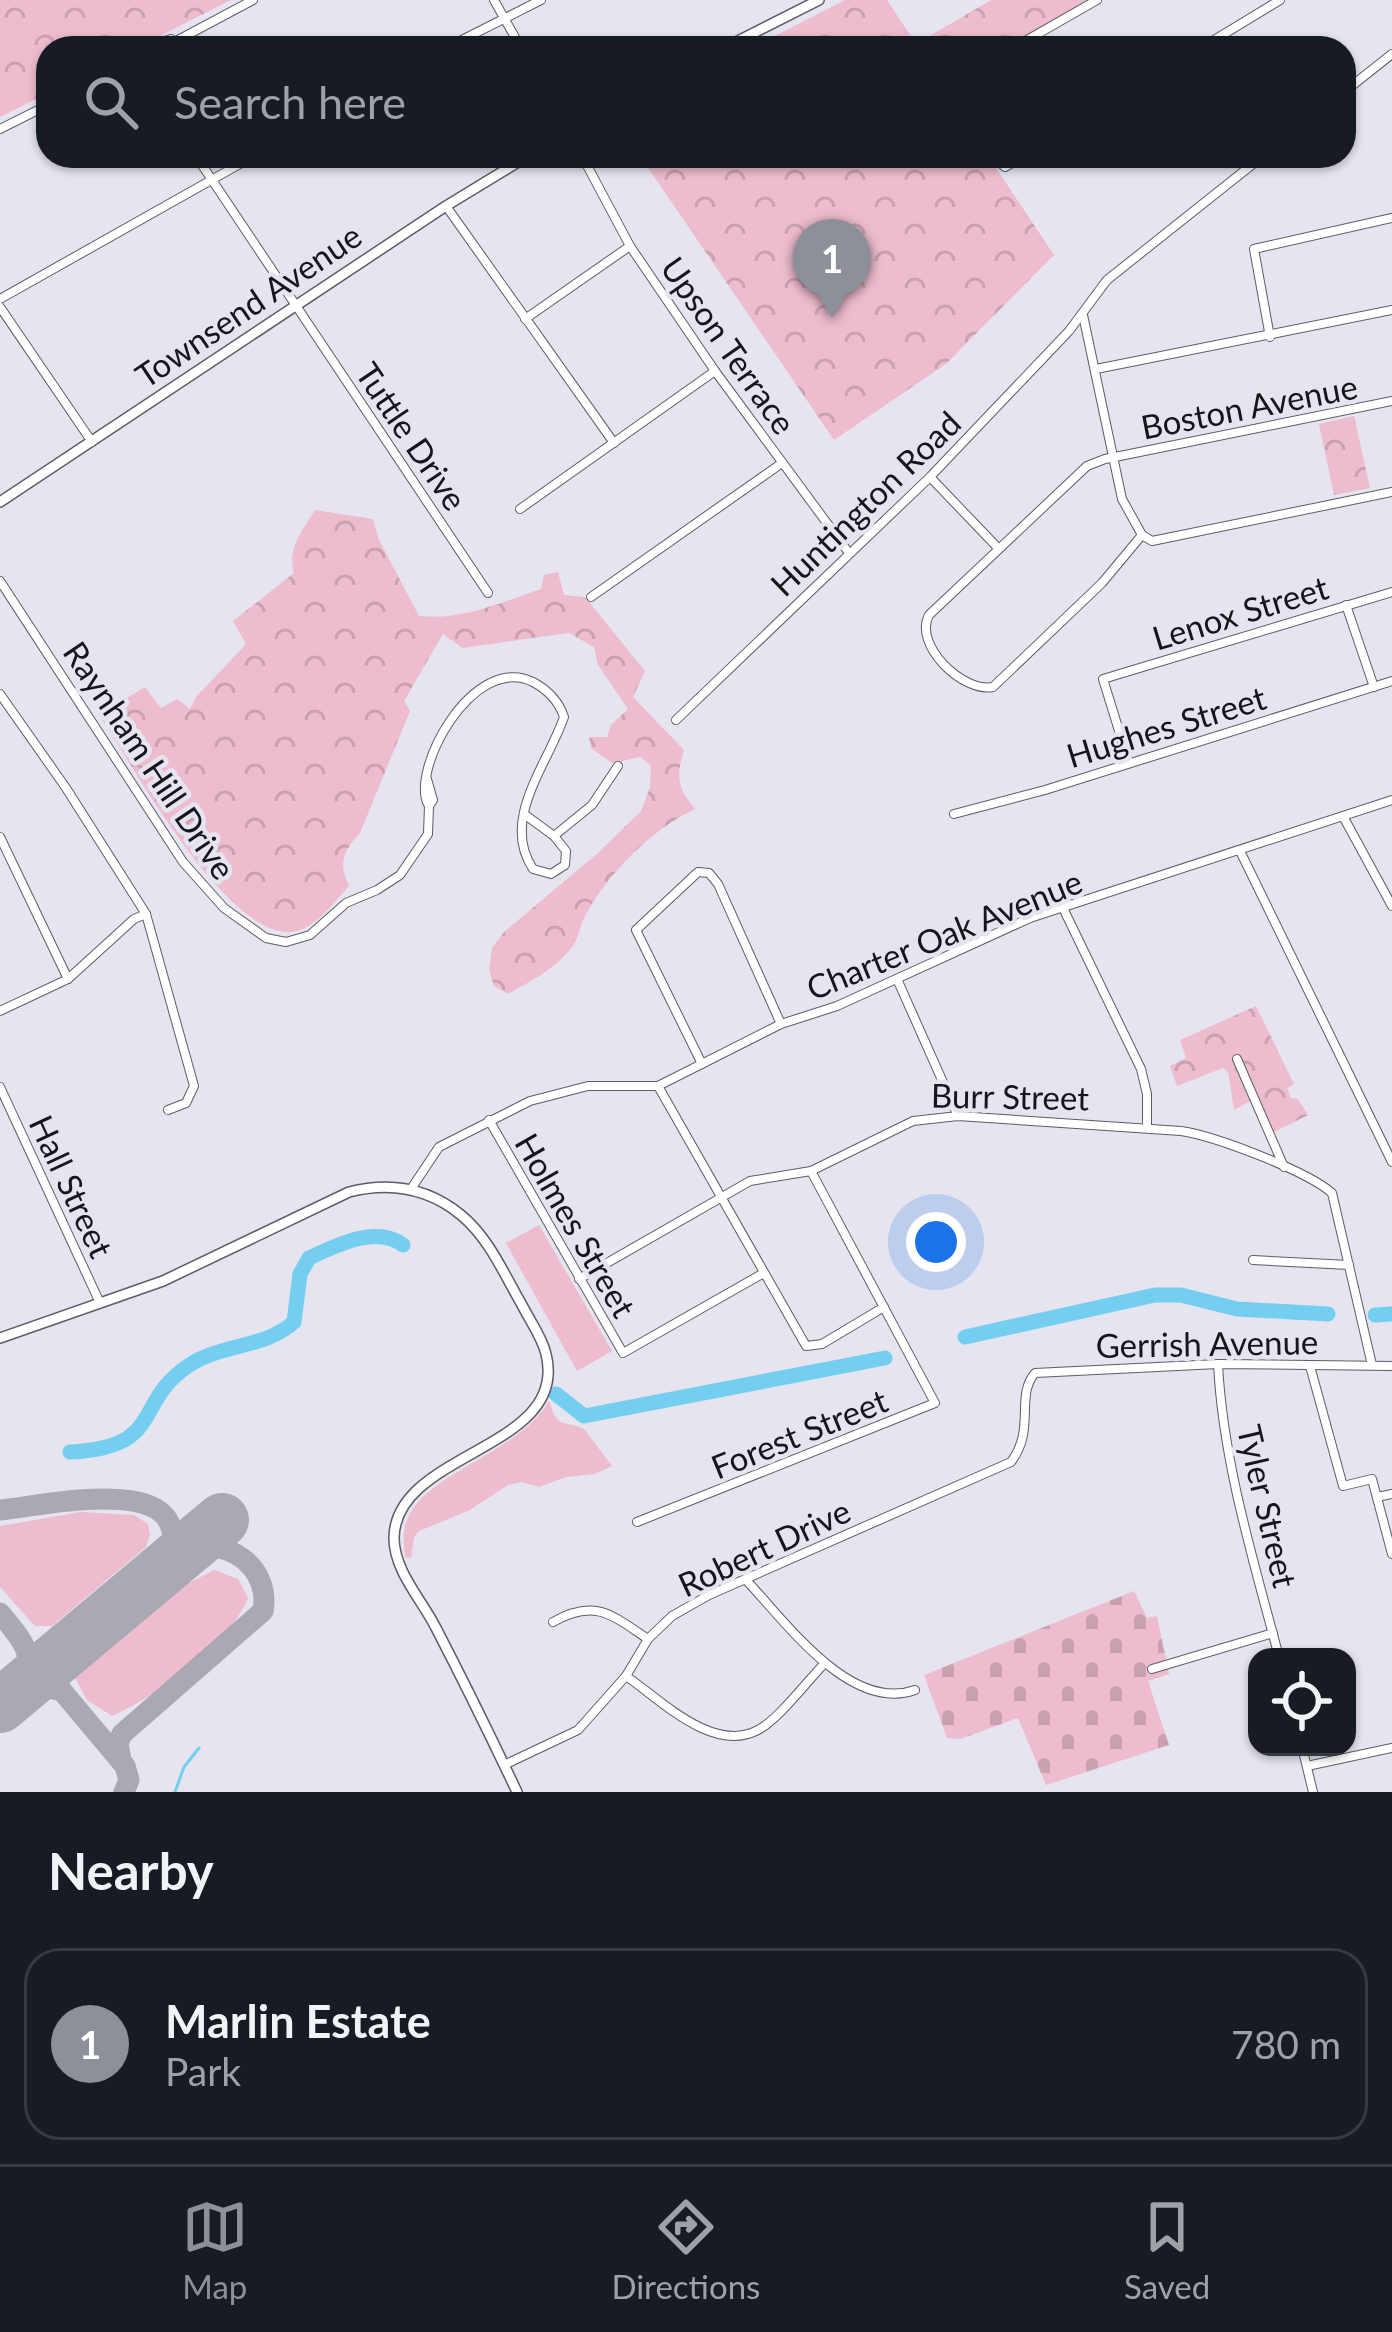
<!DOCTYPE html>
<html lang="en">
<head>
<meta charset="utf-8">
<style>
	:root { --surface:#171b24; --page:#20242c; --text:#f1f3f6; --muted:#9ea1a6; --line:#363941; --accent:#8c9099 }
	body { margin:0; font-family:Lato,sans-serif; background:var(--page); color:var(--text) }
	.controls { position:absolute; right:36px; bottom:36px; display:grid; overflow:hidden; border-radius:24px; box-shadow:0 3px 9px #0004 }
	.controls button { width:108px; height:108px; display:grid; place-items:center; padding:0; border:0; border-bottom:3px solid var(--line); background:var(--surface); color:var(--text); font:60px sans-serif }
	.you { position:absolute; left:936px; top:1242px; width:42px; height:42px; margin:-30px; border:9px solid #fff; border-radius:50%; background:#1a73e8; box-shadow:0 0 0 18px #1a73e833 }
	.badge { display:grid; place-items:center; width:78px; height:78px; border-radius:50%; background:var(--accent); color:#fff; font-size:39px; font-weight:700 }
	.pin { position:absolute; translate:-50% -99px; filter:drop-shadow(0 3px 6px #0008) }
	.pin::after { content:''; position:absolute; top:63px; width:42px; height:36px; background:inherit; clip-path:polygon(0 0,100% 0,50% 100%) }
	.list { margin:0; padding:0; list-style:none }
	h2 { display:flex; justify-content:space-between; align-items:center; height:156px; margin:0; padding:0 48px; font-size:51px }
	h2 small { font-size:39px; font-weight:400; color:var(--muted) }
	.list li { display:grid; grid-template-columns:78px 1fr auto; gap:36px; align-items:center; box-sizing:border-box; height:192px; margin:0 24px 24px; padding:0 24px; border:3px solid var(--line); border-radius:36px }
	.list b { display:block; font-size:45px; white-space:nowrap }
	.list p { margin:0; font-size:39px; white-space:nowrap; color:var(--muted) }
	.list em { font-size:39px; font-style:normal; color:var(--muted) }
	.icon { flex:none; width:66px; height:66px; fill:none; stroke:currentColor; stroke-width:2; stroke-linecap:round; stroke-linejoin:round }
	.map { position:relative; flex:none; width:1392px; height:1792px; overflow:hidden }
	.search { position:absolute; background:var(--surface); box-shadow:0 3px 9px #0004; left:36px; right:36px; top:36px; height:132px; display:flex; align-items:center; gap:30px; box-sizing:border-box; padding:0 42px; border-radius:36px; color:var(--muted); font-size:45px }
	.sheet { height:372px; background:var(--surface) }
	nav { display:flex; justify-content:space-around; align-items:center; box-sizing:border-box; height:168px; border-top:3px solid var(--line); background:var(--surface); font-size:33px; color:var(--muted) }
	nav a { display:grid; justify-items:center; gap:6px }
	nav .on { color:var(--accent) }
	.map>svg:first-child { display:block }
	.green { fill:#edbccf }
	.forest { fill:url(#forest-crowns) }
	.cemetery { fill:url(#cemetery-stones) }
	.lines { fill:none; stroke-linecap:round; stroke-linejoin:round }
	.stream { stroke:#74cef0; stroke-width:3 }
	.river { stroke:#74cef0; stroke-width:15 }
	.taxiway { stroke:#aaa8b2; stroke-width:21 }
	.runway { stroke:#aaa8b2; stroke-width:54 }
	.minor-casing { stroke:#5d5c66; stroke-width:10 }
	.major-casing { stroke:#5d5c66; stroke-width:12 }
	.minor { stroke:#fff; stroke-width:8 }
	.major { stroke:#fff; stroke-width:9 }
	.labels { text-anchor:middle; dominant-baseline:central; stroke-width:9; stroke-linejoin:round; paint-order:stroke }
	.street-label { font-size:33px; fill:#161519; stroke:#e5e4ef }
</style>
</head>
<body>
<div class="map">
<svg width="1392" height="1792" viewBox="0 0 1392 1792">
	<defs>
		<pattern id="forest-crowns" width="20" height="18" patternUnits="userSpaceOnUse" patternTransform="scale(3)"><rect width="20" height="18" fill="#edbccf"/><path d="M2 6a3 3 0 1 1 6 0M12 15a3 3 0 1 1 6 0" fill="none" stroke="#caa1b1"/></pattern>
		<pattern id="cemetery-stones" width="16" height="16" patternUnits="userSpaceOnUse" patternTransform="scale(3)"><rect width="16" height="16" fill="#edbccf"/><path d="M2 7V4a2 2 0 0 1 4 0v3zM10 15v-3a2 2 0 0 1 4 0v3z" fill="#caa1b1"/></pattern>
	</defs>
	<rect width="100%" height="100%" fill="#e5e4ef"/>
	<!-- green -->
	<g class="green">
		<path d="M539,1225L612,1351L577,1371L506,1243Z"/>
		<path d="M549,1401C558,1432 564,1418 585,1430L612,1466L595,1474L566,1477L539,1487L522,1482L508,1485L468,1511L419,1531L414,1537L411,1558L405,1557C404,1544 402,1532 407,1520C425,1473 518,1454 549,1401Z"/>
		<path d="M81,1512L134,1515L148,1524L150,1535L146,1547L52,1626H35L0,1587V1526Z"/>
		<path d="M214,1570L238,1579L248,1598C230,1643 155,1697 112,1716L87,1700L75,1678L187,1584Z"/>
	</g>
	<!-- forest -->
	<g class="forest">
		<path d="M0,0H231L136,48H48V93L0,117Z"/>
		<path d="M845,0H887L916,44L991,0H1088L1004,48H752Z"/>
		<path d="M640,156H988L1054,255L946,364L834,440Z"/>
		<path d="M1354,416L1370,488L1334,495L1319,424Z"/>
		<path d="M315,510L373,519L379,540L419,616C459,621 503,602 541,589L544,575L558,572L564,595L585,597L645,671L633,697L684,750C676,777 677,787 695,809C653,828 606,875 584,918C580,926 579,936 574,944C559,967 531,981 508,994L494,986L489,970L492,948L504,932L598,853L641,811L650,787L651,766L641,757L612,763L591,748L589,737H607L611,725L628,709L598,665L594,647L569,633L462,648L443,634L404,701L410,711L360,833C343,851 338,864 349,886C333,903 315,930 291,932C227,938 132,764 99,715L145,687L161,708L177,699L190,709L196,697L246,644L233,621L294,573C287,549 302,531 315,510Z"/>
		<path d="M1256,1006L1294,1084L1287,1088L1291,1098L1298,1099L1308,1115L1274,1132L1256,1098L1234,1110L1228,1072L1223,1068L1177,1086L1170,1066L1186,1058L1180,1040Z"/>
	</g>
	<!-- cemetery -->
	<path class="cemetery" d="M1134,1591L1147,1618L1157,1616L1169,1674L1148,1681L1169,1745L1046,1785L1018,1718L960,1739L947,1738L924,1675Z"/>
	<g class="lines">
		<!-- stream -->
		<path class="stream" d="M175,1792L184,1767L199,1748"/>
		<!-- river -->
		<g class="river">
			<path d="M1375,1315L1392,1314"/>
			<path d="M965,1337L1155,1295H1181L1237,1309L1328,1314"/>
			<path d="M556,1394L584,1416L885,1358"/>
			<path d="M70,1452C167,1447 131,1402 191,1364C223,1344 265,1348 294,1322L300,1274L309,1258C337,1245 376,1225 403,1245"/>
		</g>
		<!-- taxiway -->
		<g class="taxiway">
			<path d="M0,1510C50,1505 204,1468 167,1565"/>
			<path d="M0,1613C24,1643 39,1655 17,1692"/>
			<path d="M17,1692L40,1685L62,1691L125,1766L129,1780L124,1792"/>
			<path d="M121,1761L118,1743L122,1734L263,1611C271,1565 224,1535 184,1551"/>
		</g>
		<!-- runway -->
		<path class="runway" d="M0,1706L222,1520"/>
		<defs>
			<g id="minor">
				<path d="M494,0L521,48"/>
				<path d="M129,48H136"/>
				<path d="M142,48L171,39"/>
				<path d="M163,48L253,0"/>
				<path d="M446,48L541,0"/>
				<path d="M1013,48L1097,0"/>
				<path d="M1201,48L1280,0"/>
				<path d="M1344,92L1392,54"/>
				<path d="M0,129L48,105"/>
				<path d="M196,156L488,593"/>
				<path d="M582,156L630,246L715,371L849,553"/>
				<path d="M993,156L1005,167L1025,156"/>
				<path d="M446,206L614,443"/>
				<path d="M0,299L254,156"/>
				<path d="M0,307L92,442"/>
				<path d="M1083,315L1122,499L1142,535"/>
				<path d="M525,319L630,246"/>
				<path d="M1270,337L1254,249L1392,218"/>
				<path d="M1096,369L1392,310"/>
				<path d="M930,477L998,548"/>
				<path d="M520,509L715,371"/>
				<path d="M1142,535L1102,583L993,687C963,693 913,645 929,615L1087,466L1105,459L1392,401"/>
				<path d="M1142,535L1152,541L1392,492"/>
				<path d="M0,581L183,862L224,908L266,938L286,942L310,935L346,903L377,890L400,875L428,834L429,806L433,800L427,779"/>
				<path d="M591,597L782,463"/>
				<path d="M1346,605L1374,687"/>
				<path d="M0,694L66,788L146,914L194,1086L186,1103L168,1110"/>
				<path d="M676,720L930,477L1069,331L1107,280L1263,156"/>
				<path d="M1129,763L1103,679L1392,592"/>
				<path d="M429,806C408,774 472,652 533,682C548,690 559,702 564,717C548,764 500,820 533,869L551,874L565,865L566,851L554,836L592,805L618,766"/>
				<path d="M524,814L554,836"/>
				<path d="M954,814L1045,790L1392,681"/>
				<path d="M1344,818L1392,906"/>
				<path d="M0,837L68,979"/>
				<path d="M1240,851L1392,1162"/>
				<path d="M1063,908L1141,1069L1147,1094V1127"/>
				<path d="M897,979L958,1116"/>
				<path d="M0,1011L68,979L134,919L146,914"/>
				<path d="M1237,1059L1284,1167"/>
				<path d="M702,1064L636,930L698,872L709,873L718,884L781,1024"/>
				<path d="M658,1086L806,1346L822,1344L884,1307"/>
				<path d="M0,1087L100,1303"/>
				<path d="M489,1120L623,1353L762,1274"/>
				<path d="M411,1189L439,1147L530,1101L588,1086H658L781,1024L837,1006L1030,918L1392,800"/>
				<path d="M1253,1260L1349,1265"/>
				<path d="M579,1279L750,1181L811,1171L913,1121L958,1116L1181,1131C1215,1136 1307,1171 1332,1193L1372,1365"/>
				<path d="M1218,1364C1223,1463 1254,1562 1279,1657"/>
				<path d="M1310,1366L1343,1486L1372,1479L1392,1554"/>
				<path d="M1377,1497L1392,1494"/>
				<path d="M637,1522L935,1403L811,1171"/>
				<path d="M746,1580C786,1622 850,1713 915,1690"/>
				<path d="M553,1622C595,1598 612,1615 648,1639"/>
				<path d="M1152,1669L1273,1633"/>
				<path d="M626,1676C661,1700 713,1754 758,1730C779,1719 807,1681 825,1663"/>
				<path d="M1302,1747L1313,1792"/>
				<path d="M504,1765L578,1730L626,1676L648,1639L672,1616L709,1595L1011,1462C1036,1429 1015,1396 1035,1373L1218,1364L1392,1366"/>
				<path d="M1307,1766L1392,1748"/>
			</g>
			<g id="major">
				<path d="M724,48L819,0"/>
				<path d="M0,502L446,206L528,156"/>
				<path d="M0,1338L163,1281L349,1192C389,1182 428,1188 461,1215C489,1238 504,1274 522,1305C530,1321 542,1337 546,1354C570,1450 395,1451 394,1538C394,1571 422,1600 436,1628C464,1682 491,1737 517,1792"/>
			</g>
		</defs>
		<!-- minor casing -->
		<use href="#minor" class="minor-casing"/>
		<!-- major casing -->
		<use href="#major" class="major-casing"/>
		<!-- minor -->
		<use href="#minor" class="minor"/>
		<!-- major -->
		<use href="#major" class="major"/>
	</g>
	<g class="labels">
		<!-- street labels -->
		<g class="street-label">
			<text transform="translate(248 305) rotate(-34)">Townsend Avenue</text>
			<text transform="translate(729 345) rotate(55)">Upson Terrace</text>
			<text transform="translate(1249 406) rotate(-11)">Boston Avenue</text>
			<text transform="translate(412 436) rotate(56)">Tuttle Drive</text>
			<text transform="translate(865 503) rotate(-44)">Huntington Road</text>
			<text transform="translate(1240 612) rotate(-17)">Lenox Street</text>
			<text transform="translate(1166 726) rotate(-17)">Hughes Street</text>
			<text transform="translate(150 760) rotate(56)">Raynham Hill Drive</text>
			<text transform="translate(944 934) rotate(-22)">Charter Oak Avenue</text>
			<text transform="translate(1010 1096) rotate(1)">Burr Street</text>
			<text transform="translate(72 1186) rotate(65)">Hall Street</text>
			<text transform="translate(576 1225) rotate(60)">Holmes Street</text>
			<text transform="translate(1207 1343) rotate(-1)">Gerrish Avenue</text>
			<text transform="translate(799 1433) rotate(-22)">Forest Street</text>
			<text transform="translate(1268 1506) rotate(77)">Tyler Street</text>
			<text transform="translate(764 1547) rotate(-25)">Robert Drive</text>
		</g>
	</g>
</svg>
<div class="controls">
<button><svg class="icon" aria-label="locate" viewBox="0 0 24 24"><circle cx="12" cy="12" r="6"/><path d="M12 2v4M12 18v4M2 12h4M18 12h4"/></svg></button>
</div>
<div class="you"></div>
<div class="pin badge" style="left:832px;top:318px">1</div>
<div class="search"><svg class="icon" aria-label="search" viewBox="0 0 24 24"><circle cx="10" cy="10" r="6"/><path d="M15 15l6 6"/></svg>Search here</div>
</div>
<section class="sheet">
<h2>Nearby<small></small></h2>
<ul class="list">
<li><span class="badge">1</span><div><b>Marlin Estate</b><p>Park</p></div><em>780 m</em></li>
</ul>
</section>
<nav>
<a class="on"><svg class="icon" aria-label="map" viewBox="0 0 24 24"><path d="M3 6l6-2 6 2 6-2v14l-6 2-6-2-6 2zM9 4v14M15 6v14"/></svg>Map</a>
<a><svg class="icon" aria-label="directions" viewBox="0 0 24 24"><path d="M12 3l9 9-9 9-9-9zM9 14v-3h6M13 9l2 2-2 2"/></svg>Directions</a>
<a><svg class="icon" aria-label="saved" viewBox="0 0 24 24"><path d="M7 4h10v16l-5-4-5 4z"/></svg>Saved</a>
</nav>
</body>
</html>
